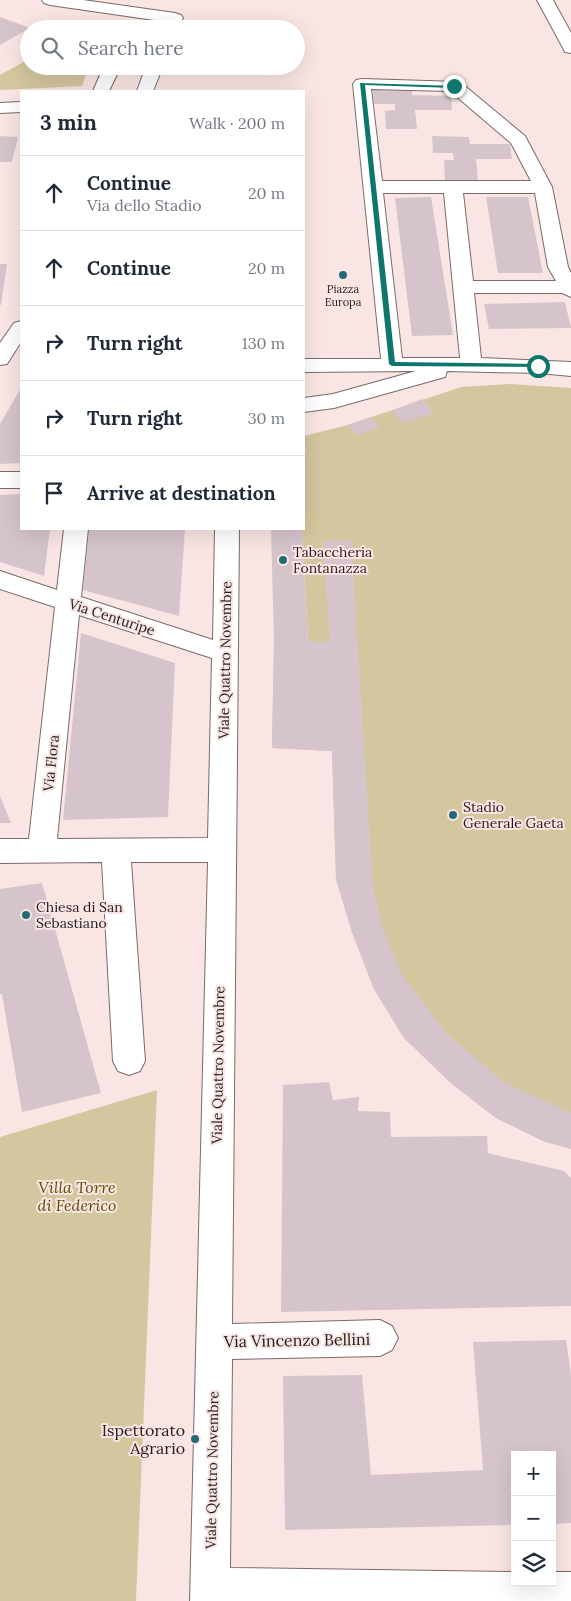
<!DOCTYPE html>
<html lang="en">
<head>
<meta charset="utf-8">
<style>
	:root { --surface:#fff; --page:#f2f2f3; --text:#1f2937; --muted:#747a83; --line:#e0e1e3 }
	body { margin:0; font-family:Lora,serif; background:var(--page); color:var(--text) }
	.controls { position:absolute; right:15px; bottom:15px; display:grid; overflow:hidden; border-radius:0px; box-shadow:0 5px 20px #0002 }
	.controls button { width:45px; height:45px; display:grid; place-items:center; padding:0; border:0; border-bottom:1px solid var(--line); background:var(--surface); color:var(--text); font:25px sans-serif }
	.stop { position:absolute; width:15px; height:15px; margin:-11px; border:4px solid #0f766e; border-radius:50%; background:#fff }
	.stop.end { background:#0f766e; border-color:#fff; box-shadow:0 1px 5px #0008 }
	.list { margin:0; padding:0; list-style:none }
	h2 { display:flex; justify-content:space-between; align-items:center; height:65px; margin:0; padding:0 20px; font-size:21px }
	h2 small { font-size:16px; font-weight:400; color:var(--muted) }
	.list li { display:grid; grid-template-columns:32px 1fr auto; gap:15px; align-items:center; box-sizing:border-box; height:75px; padding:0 20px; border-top:1px solid var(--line) }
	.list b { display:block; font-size:19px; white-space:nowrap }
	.list p { margin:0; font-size:16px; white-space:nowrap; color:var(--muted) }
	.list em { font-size:16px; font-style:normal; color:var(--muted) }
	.icon { flex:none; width:28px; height:28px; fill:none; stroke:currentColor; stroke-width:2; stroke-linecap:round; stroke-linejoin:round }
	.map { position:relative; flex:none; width:571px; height:1601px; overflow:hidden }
	.search { position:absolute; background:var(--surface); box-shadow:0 5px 20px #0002; left:20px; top:20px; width:285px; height:55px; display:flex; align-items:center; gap:12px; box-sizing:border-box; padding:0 18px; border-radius:28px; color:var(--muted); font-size:19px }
	.panel { position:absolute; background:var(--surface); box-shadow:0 5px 20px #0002; left:20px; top:90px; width:285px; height:440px; border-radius:0px }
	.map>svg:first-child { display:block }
	.green { fill:#d3c79f }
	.building { fill:#d6c4cc }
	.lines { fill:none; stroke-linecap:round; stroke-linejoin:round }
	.minor-casing { stroke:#7b6a68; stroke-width:2 }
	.minor { fill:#fff; fill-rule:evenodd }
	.route { fill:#0f766e }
	.poi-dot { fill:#236a77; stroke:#f9e6e4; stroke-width:2 }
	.labels { text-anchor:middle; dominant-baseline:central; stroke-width:4; stroke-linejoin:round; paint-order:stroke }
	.far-poi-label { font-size:11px; fill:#231c1b; stroke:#f9e6e4 }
	.poi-label { font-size:14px; fill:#231c1b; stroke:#f9e6e4; text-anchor:start }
	.street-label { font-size:14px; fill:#231c1b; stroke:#f9e6e4 }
	.near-park-label { font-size:16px; font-style:italic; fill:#614e00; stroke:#f9e6e4 }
	.near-street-label { font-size:16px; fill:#231c1b; stroke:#f9e6e4 }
	.near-poi-label { font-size:16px; fill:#231c1b; stroke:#f9e6e4; text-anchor:end }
</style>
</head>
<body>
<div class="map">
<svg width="571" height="1601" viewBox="0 0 571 1601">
	<rect width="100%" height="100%" fill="#f9e6e4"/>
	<!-- green -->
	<g class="green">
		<path d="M29,59V66H89L82,86L0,90V75Z"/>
		<path d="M511,384L571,388V1149L543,1141L496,1118L452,1084L404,1038L374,989L352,932L336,879L332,751L272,748L274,641H308L302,529H304V436L348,425L461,387Z"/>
		<path d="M157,1090L136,1601H0V1137Z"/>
	</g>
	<!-- building -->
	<g class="building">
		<path d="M0,17L30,28L0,45Z"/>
		<path d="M373,90L412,91V95L451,96L452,110H415L417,129H386L385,111L395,110V104H374Z"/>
		<path d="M0,136L18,137L12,162H0Z"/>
		<path d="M432,136L469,137L470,144H510L512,159H476L478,181L445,180L444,160H454L453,153H433Z"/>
		<path d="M431,197L453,335L412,336L395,198Z"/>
		<path d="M486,197H528L543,273H498Z"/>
		<path d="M0,264H7L1,305H0Z"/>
		<path d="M565,302L571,328L489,329L484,304Z"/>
		<path d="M21,388V463L0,464V424Z"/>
		<path d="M422,399L434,413L402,423L393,410Z"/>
		<path d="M370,417L380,428L356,435L348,425Z"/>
		<path d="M21,494V529H50L44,576L0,562V495Z"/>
		<path d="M89,529H185L179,616L83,590Z"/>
		<path d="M271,529H302L308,642H330L323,541L351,540L373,887L381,923L400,972L446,1033L505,1083L571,1113V1149L543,1141L496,1118L452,1084L404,1038L374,989L352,932L336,879L332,751L272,748L274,641Z"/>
		<path d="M81,633L175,663L168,817L63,820Z"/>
		<path d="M0,796L11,823H0Z"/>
		<path d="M42,883L101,1093L22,1112L2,994H0V889Z"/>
		<path d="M329,1082L333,1100L359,1097L358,1111L390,1112L391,1137L487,1136L488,1153L564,1171L571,1178V1306L281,1312L283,1085Z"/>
		<path d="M566,1340L571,1374V1523L552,1524V1455H515V1525L285,1530L283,1376L362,1375L371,1475L483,1470L473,1342Z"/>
	</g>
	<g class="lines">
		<defs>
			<g id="minor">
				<path d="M42,0H83L175,13L181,15L183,18L181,21L175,23L50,5L44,3Z"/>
				<path d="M537,0H553L571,33V53L565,52L563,48Z"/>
				<path d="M104,66H121L109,91H93Z"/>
				<path d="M146,66H163L153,91H137Z"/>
				<path d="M362,79L460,82L525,136L552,187L568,267L571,273V297L562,293H474L481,358L571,362V376L538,373L447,371L445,377L334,408L304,412V398L333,394L416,371L304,372V359H381L353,84L356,80ZM371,89L450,91L511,143L531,181H382ZM383,193H444L460,358H402ZM463,193H535L548,267L556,281H473Z"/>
				<path d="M21,102V112L0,113V103Z"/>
				<path d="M21,321V342L7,364L0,365V343L14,323Z"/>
				<rect x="0" y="472" width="21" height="16"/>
				<path d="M64,529H88L81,597L213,640L215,529H239L232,1324L380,1320L392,1326L398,1338L392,1350L380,1356L232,1359L230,1568L515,1572V1582H552V1572H571V1601H190L208,862H131L145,1061L140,1071L129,1075L118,1071L113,1061L102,862L0,863V839H29L55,607L0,589V571L57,590ZM79,615L212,658L208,838L57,839Z"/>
			</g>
		</defs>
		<!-- minor casing -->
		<use href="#minor" class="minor-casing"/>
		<!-- minor -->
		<use href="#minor" class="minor"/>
	</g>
	<!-- route -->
	<path class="route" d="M360,83L457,86L454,88L365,85L395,362L538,364L541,366L540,367L392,366L389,364Z"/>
	<!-- markers -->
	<g class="poi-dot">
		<circle cx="343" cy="275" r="5"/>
		<circle cx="283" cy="560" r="5"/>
		<circle cx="453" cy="815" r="5"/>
		<circle cx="26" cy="915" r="5"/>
		<circle cx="195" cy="1439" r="5"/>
	</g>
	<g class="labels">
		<!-- far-poi labels -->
		<g class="far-poi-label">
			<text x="343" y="289">Piazza<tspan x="343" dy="13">Europa</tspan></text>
		</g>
		<!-- poi labels -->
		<g class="poi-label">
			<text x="293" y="552">Tabaccheria<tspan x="293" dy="16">Fontanazza</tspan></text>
			<text x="463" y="807">Stadio<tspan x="463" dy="16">Generale Gaeta</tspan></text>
			<text x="36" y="907">Chiesa di San<tspan x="36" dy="16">Sebastiano</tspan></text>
		</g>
		<!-- street labels -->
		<g class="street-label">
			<text transform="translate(112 617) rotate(18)">Via Centuripe</text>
			<text transform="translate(225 660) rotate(-89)">Viale Quattro Novembre</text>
			<text transform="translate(51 763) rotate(-84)">Via Flora</text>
			<text transform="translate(218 1065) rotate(-89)">Viale Quattro Novembre</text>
			<text transform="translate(212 1470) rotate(-89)">Viale Quattro Novembre</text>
		</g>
		<!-- near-park labels -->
		<g class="near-park-label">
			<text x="77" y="1187">Villa Torre<tspan x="77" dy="18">di Federico</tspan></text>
		</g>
		<!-- near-street labels -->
		<g class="near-street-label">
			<text transform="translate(297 1340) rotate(-1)">Via Vincenzo Bellini</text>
		</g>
		<!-- near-poi labels -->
		<g class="near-poi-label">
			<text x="185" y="1430">Ispettorato<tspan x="185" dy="18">Agrario</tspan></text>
		</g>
	</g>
</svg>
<div class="controls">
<button>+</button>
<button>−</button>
<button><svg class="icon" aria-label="layers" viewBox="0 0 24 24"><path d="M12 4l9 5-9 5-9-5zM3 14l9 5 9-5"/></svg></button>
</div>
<div class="stop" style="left:538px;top:366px"></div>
<div class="stop end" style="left:454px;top:86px"></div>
<div class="search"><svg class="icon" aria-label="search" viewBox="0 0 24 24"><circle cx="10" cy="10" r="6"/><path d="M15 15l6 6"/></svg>Search here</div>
<section class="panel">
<h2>3 min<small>Walk · 200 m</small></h2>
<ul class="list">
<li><svg class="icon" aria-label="ahead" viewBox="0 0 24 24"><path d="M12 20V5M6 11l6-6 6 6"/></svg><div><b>Continue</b><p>Via dello Stadio</p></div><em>20 m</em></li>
<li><svg class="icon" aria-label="ahead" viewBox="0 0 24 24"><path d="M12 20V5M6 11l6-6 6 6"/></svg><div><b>Continue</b></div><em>20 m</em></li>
<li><svg class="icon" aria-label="right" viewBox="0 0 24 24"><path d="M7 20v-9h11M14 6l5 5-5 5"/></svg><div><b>Turn right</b></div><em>130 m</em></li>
<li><svg class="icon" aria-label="right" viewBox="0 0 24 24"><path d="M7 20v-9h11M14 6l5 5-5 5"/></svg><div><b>Turn right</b></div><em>30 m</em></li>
<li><svg class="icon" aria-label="arrive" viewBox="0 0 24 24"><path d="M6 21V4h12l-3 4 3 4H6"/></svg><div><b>Arrive at destination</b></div></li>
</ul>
</section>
</div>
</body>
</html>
